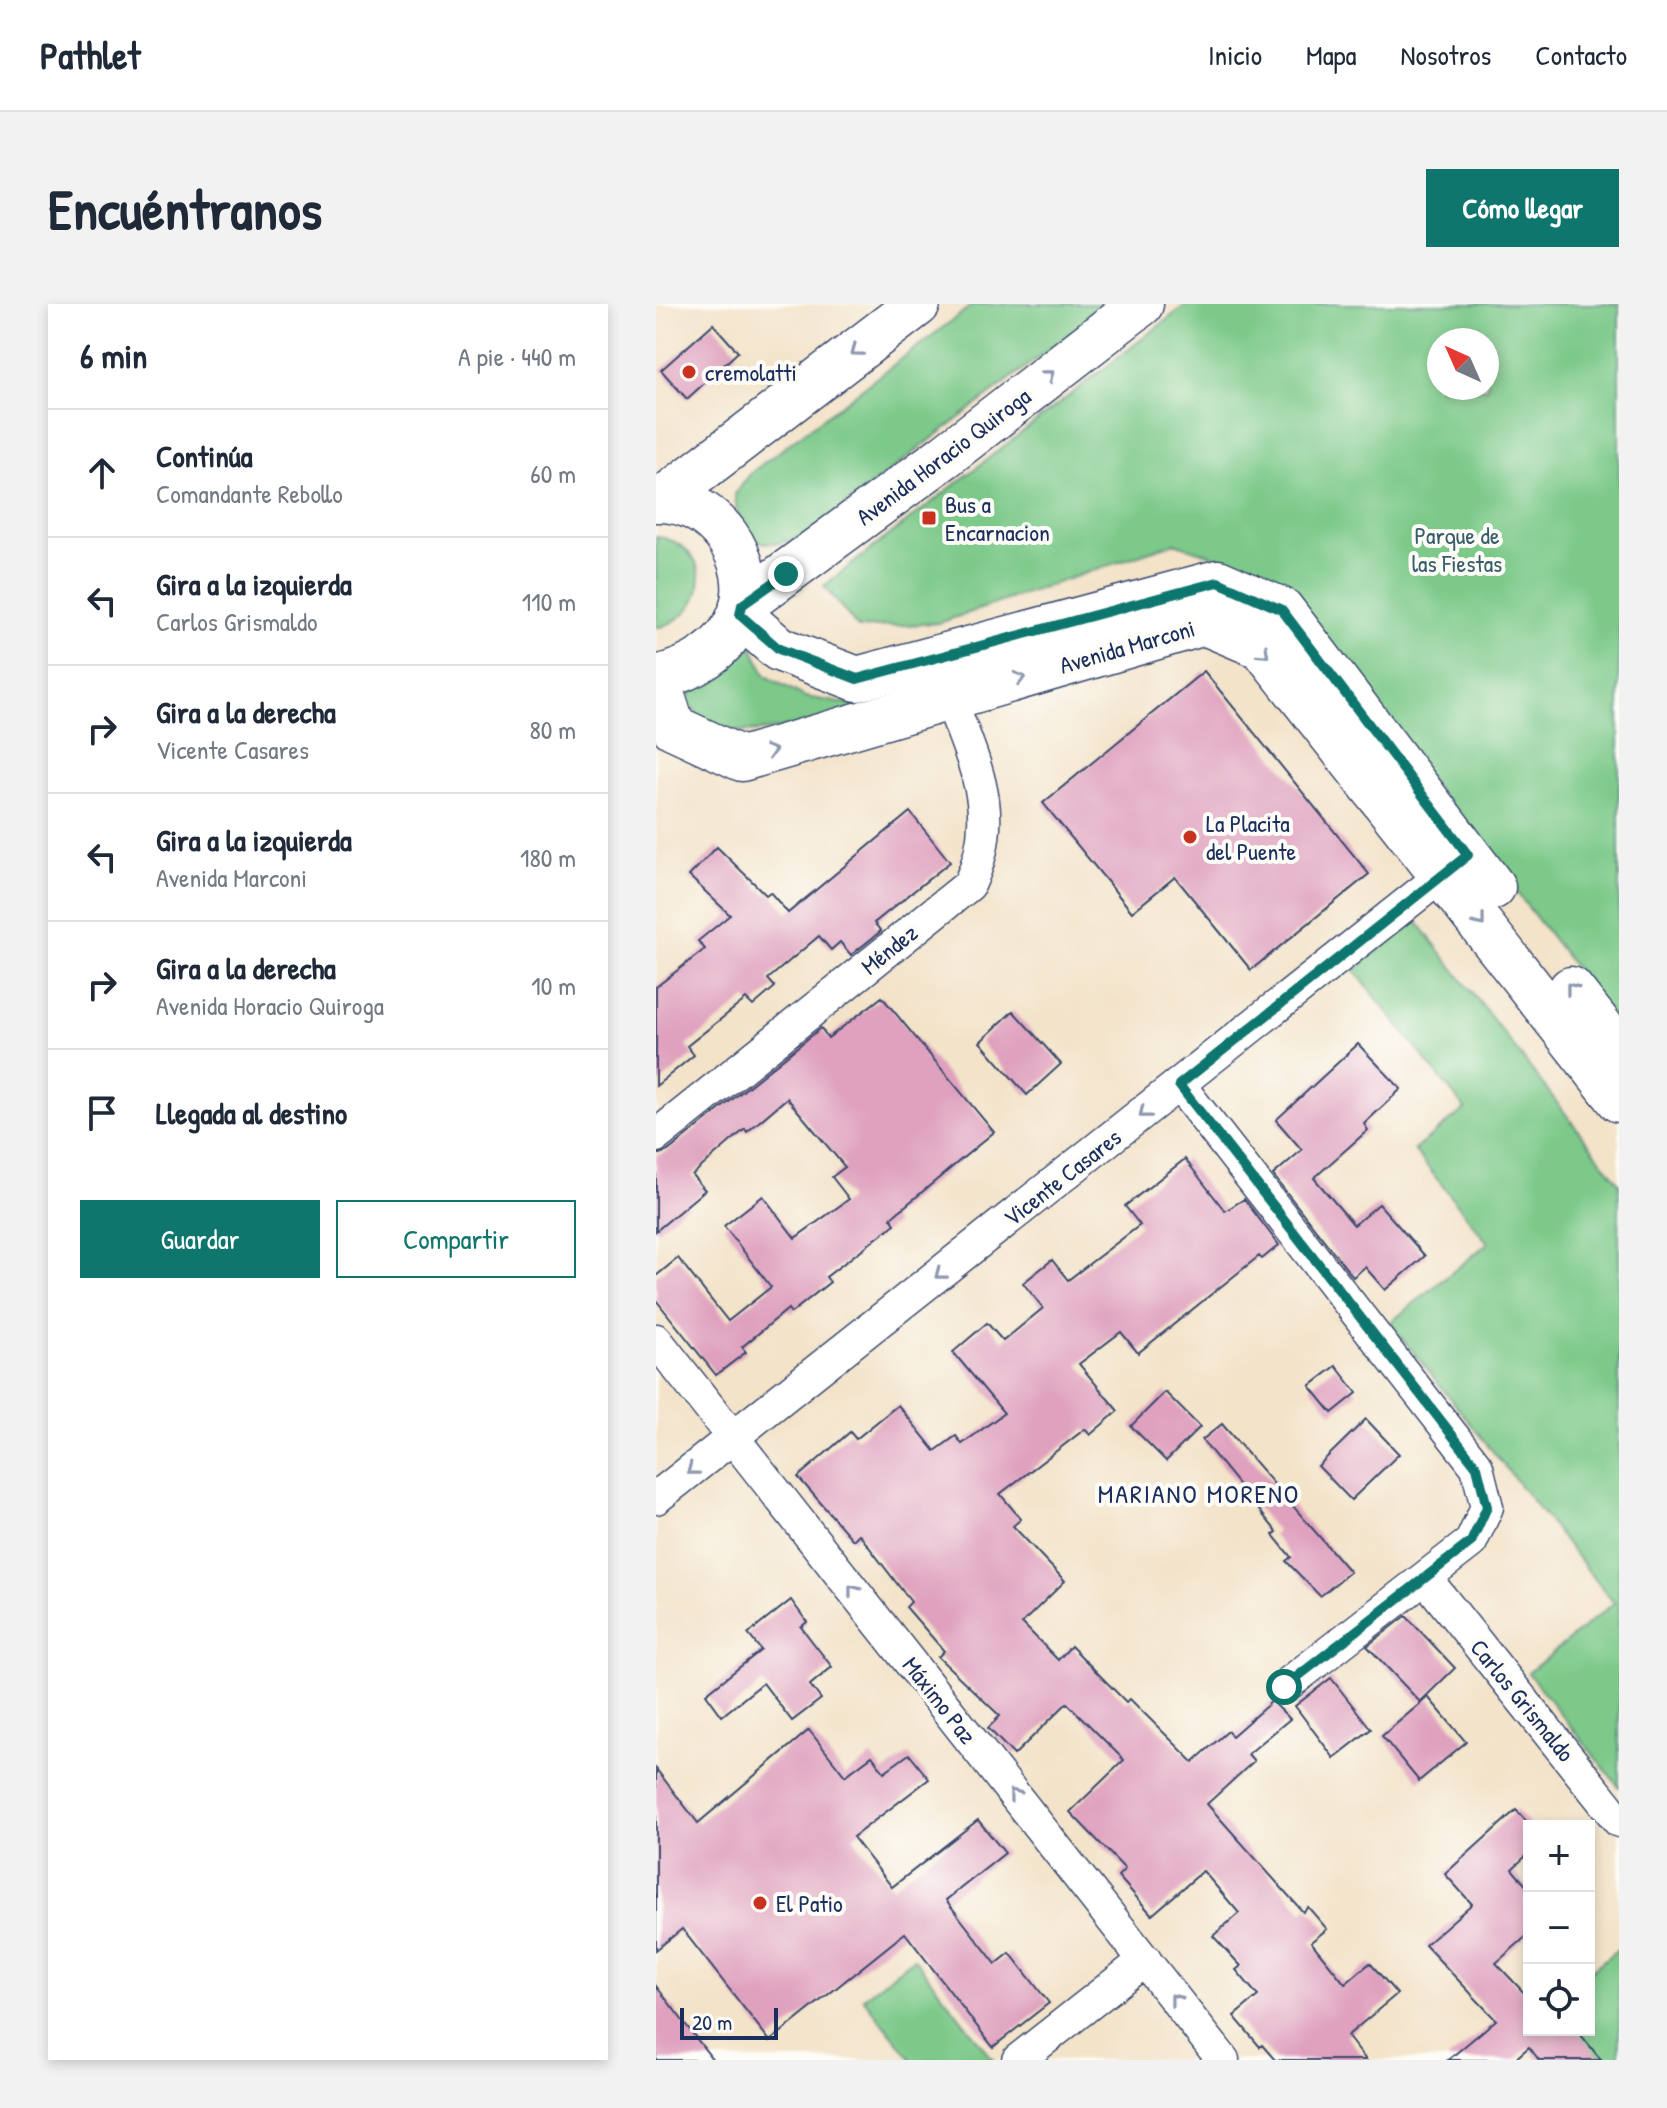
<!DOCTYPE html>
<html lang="es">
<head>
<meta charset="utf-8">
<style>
	:root { --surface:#fff; --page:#f2f2f3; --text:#1f2937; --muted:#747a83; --line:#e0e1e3; --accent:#0f766e }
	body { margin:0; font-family:"Patrick Hand",sans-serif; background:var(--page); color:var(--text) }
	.controls { position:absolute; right:24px; bottom:24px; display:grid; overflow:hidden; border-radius:0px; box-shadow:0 4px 12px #0003 }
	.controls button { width:72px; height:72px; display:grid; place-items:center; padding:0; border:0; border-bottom:2px solid var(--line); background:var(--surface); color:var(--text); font:40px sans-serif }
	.compass { position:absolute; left:771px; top:24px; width:72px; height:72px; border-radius:50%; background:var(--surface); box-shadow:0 4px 12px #0003; rotate:315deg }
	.scale { position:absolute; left:24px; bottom:20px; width:98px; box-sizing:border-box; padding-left:8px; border:4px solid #1b2f5e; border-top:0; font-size:22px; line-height:28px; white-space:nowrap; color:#1b2f5e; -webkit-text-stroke:6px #fdfcf7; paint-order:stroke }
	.stop { position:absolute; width:24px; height:24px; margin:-18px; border:6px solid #0f766e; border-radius:50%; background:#fff }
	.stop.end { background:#0f766e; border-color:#fff; box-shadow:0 2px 8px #0008 }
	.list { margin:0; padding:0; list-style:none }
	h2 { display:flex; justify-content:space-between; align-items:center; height:104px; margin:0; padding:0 32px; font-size:34px }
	h2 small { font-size:26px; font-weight:400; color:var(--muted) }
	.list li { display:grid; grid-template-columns:52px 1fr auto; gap:24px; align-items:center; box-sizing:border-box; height:128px; padding:0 32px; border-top:2px solid var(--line) }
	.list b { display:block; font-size:30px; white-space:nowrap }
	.list p { margin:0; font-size:26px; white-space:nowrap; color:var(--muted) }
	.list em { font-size:26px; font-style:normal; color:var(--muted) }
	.actions { display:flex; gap:16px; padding:24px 32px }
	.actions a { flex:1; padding:18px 0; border:2px solid var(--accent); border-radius:0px; text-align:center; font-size:28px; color:var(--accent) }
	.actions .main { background:var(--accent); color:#fff }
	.icon { flex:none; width:44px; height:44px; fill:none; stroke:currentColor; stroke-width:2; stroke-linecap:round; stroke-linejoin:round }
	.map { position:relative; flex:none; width:963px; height:1756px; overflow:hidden; border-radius:0px }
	header { display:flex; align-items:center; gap:48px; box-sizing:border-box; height:112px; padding:0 40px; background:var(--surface); border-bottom:2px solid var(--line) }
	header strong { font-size:38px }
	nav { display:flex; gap:44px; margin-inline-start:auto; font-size:28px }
	.intro { display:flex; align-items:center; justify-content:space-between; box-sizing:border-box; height:192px; padding:0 48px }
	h1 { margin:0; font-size:56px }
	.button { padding:20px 36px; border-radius:0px; background:var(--accent); color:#fff; font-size:28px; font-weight:700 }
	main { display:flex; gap:48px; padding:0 48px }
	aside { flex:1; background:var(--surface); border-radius:0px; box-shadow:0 4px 12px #0003 }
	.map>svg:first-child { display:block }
	.green { fill:#7bc989; stroke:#4b7c74; stroke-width:2; fill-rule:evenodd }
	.building { fill:#dfa1be }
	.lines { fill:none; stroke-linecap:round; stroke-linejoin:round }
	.street-casing { stroke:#3b4a6e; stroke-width:35 }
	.secondary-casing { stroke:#3b4a6e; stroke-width:47 }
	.primary-casing { stroke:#3b4a6e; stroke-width:47 }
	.street { stroke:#fff; stroke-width:32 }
	.secondary { stroke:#fff; stroke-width:44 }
	.primary { stroke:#fff; stroke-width:44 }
	.oneway { stroke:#8d97ae }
	.route { stroke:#0f766e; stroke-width:10 }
	.poi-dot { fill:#c8321e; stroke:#fdfcf7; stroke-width:3 }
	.labels { text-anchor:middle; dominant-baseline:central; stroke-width:8; stroke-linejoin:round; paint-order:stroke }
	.poi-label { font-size:24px; fill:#1b2f5e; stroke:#fdfcf7; text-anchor:start }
	.street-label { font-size:24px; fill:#1b2f5e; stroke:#fdfcf7 }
	.park-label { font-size:24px; fill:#385d6b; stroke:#fdfcf7 }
	.neighbourhood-label { font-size:26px; letter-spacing:2px; fill:#1b2f5e; stroke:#fdfcf7 }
</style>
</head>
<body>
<header>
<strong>Pathlet</strong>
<nav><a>Inicio</a><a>Mapa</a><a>Nosotros</a><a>Contacto</a></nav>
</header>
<div class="intro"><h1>Encuéntranos</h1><a class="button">Cómo llegar</a></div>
<main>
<aside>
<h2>6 min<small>A pie · 440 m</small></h2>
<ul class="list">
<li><svg class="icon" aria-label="ahead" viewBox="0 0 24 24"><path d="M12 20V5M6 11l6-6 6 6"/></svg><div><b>Continúa</b><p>Comandante Rebollo</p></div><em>60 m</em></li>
<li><svg class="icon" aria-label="left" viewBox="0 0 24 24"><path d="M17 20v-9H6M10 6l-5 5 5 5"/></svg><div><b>Gira a la izquierda</b><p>Carlos Grismaldo</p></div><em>110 m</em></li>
<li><svg class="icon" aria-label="right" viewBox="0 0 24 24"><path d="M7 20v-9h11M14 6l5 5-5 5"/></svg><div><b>Gira a la derecha</b><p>Vicente Casares</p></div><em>80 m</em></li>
<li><svg class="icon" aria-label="left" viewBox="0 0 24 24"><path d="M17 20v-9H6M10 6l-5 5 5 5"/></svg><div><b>Gira a la izquierda</b><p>Avenida Marconi</p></div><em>180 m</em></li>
<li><svg class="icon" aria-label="right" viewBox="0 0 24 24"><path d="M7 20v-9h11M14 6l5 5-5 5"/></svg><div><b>Gira a la derecha</b><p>Avenida Horacio Quiroga</p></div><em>10 m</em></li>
<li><svg class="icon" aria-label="arrive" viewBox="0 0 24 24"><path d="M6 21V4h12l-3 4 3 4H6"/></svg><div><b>Llegada al destino</b></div></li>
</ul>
<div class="actions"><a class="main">Guardar</a><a>Compartir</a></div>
</aside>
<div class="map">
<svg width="963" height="1756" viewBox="0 0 963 1756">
	<rect width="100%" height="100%" fill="#fdfcf7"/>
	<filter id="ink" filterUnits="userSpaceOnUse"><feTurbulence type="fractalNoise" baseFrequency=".0125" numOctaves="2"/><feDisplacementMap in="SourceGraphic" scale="16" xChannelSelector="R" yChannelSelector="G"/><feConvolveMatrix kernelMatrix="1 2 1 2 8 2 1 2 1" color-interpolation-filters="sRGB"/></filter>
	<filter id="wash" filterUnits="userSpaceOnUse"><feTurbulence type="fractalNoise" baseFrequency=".006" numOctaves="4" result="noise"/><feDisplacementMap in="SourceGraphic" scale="32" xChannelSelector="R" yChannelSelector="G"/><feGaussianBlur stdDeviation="1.8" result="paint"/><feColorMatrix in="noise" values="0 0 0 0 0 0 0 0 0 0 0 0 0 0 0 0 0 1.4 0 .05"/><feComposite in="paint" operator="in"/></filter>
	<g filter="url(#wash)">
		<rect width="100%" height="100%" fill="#f3e3c9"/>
		<!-- green -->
		<g class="green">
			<path d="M318,0H452L149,232C105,248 82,239 79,190L96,168Z"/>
			<path d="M531,0H963V721L615,270L518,239L283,319L202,324L168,282ZM783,36H831V84H783Z"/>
			<path d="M0,232C57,242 58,306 4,323H0Z"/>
			<path d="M96,342L110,372L149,393L185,399L235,397C190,408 83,448 45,414C39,409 35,400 31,393Z"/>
			<path d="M760,616L963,879V1483L872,1369L958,1299L734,1019L832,939L758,846L809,805L698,666Z"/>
			<path d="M963,1644V1756H935L911,1726H933V1668Z"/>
			<path d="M258,1654L337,1756H256L207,1694Z"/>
		</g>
		<g id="blocks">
			<!-- building -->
			<g class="building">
				<path d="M57,20L82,48L31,95L5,66Z"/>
				<path d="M548,367L713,570L595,666L519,573L476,608L387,499Z"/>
				<path d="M254,508L294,558L218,619L225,627L195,651L184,638L175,646L163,632L112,675L119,683L97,702L90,695L31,742L38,751L0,782V683L49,645L42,637L74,611L33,572L61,543L110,591L114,588L132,609Z"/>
				<path d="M226,693L338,828L235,914L239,920L170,973L174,978L135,1009L132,1005L86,1043L90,1048L60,1071L0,996V972L22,954L72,1017L115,983L68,922L107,892L139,934L193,895L176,873L189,863L131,794L91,828L89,825L36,871L49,886L0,927V851L12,847L165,724L172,734Z"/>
				<path d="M357,707L405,760L371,791L324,738Z"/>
				<path d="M702,740L745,785L708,820L712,826L658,874L698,921L723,900L769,952L729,986L709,963L697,973L617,871L646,846L620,816Z"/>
				<path d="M529,855L569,907L588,895L623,941L606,955L603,952L482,1049L465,1028L423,1060L462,1107L434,1131L429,1125L344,1190L365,1215L357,1222L409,1277L366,1319L402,1356L415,1342L470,1398L474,1395L537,1458L572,1427L576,1432L616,1397L634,1415L592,1450L598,1457L551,1500L647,1608L652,1603L671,1625L655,1638L689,1680L714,1659L741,1690L691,1732L710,1756H619L606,1741L604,1743L578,1712L602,1692L580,1666L585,1662L557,1632L583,1609L547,1567L496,1611L462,1572L469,1565L414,1508L468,1456L411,1399L358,1451L332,1424L344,1412L282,1353L288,1347L250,1303L255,1298L203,1230L197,1236L142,1173L194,1128L200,1135L242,1101L279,1147L300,1132L306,1140L348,1109L297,1048L331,1019L347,1037L387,1004L367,979L396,956L412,976L484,921L469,902Z"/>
				<path d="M680,1062L701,1089L676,1109L654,1082Z"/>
				<path d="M509,1088L544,1123L510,1157L475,1122Z"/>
				<path d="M710,1115L743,1150L695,1196L662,1162Z"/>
				<path d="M566,1120L694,1268L667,1290L664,1292L630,1257L635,1253L617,1231L621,1228L546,1136Z"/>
				<path d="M135,1296L151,1318L145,1323L176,1363L154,1381L165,1395L136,1417L107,1379L66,1412L50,1390L105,1346L92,1330Z"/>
				<path d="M750,1312L799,1364L764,1398L711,1342Z"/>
				<path d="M675,1374L715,1425L678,1454L639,1402Z"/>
				<path d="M772,1393L810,1438L763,1477L726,1432Z"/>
				<path d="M153,1426L189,1472L216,1452L228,1468L253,1450L273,1475L197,1533L236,1583L322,1516L349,1549L290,1596L340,1660L354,1649L393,1699L337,1743L249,1629L114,1737L26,1625L0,1646V1465L42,1519Z"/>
				<path d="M860,1506L873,1520V1549L856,1565L873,1585V1630L840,1659L873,1694V1726H921L945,1756H883L873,1743L858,1756H792L840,1716L769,1641L816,1600L789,1570Z"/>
				<path d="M0,1682L57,1756H0Z"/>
			</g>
		</g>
	</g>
	<g filter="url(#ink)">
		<use href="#blocks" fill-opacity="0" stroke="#3b4a6e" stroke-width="2"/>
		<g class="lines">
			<defs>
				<g id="street">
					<path d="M523,781L821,1163L831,1203L815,1238L628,1383"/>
					<path d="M0,832L313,581C346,510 319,463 294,394"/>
					<path d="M0,1036L567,1756"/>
					<path d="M0,1194L803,558"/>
					<path d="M770,1275L963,1517"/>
					<path d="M362,1756L489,1656"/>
				</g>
				<g id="secondary">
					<path d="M84,311L123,345L201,375L562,278L626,306L837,583"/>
					<path d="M1,374L17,423L86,455L549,319L606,343L963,796"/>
					<path d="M915,685L963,746"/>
				</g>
				<g id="primary">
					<path d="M7,195L262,0"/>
					<path d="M0,196C57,193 103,256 84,310C71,346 35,366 0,374"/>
					<path d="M86,301L289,152L485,0"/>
				</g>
			</defs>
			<!-- street casing -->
			<use href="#street" class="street-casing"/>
			<!-- secondary casing -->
			<use href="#secondary" class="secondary-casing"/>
			<!-- primary casing -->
			<use href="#primary" class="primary-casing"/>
			<!-- street -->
			<use href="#street" class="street"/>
			<!-- secondary -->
			<use href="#secondary" class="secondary"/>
			<!-- primary -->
			<use href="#primary" class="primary"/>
		</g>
		<!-- one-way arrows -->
		<defs><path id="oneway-chevron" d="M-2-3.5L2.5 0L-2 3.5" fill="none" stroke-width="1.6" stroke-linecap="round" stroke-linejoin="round" transform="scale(2)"/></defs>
		<g class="oneway">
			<use href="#oneway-chevron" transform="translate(200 47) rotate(143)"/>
			<use href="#oneway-chevron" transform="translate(393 71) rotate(-38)"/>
			<use href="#oneway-chevron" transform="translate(608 349) rotate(43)"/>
			<use href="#oneway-chevron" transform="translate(364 374) rotate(-16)"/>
			<use href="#oneway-chevron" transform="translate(115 447) rotate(-16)"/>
			<use href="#oneway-chevron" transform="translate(824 617) rotate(52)"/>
			<use href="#oneway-chevron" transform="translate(915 684) rotate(-128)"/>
			<use href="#oneway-chevron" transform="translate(488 809) rotate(142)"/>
			<use href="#oneway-chevron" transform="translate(284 970) rotate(142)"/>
			<use href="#oneway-chevron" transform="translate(36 1166) rotate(142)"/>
			<use href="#oneway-chevron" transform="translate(197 1286) rotate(-128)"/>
			<use href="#oneway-chevron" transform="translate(358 1490) rotate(-128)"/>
			<use href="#oneway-chevron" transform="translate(519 1695) rotate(-128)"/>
		</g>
	</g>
	<g class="lines" filter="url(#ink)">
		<!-- route -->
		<path class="route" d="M130,270L86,301L84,311L123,345L201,375L562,278L626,306L812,551L523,781L821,1163L831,1203L815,1238L628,1383"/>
	</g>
	<!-- markers -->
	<g class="poi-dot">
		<circle cx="33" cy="68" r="8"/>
		<rect x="265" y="206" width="16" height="16" rx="4"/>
		<circle cx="534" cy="533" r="8"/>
		<circle cx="104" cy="1599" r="8"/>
	</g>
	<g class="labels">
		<!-- poi labels -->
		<g class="poi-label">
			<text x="49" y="68">cremolatti</text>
			<text x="289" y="200">Bus a<tspan x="289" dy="28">Encarnacion</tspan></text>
			<text x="550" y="519">La Placita<tspan x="550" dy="28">del Puente</tspan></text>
			<text x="120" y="1599">El Patio</text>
		</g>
		<!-- street labels -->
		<g class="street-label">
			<text transform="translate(287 152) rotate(-37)">Avenida Horacio Quiroga</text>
			<text transform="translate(471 342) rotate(-16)">Avenida Marconi</text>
			<text transform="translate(233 645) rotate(-39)">Méndez</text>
			<text transform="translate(406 873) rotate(-38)">Vicente Casares</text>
			<text transform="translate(284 1396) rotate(52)">Máximo Paz</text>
			<text transform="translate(867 1396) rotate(51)">Carlos Grismaldo</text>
		</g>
		<!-- park labels -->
		<g class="park-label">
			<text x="801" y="231">Parque de<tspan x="801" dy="28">las Fiestas</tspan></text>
		</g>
		<!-- neighbourhood labels -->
		<g class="neighbourhood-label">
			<text x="543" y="1189">MARIANO MORENO</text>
		</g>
	</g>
</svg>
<div class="controls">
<button>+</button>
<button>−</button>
<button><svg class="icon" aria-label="locate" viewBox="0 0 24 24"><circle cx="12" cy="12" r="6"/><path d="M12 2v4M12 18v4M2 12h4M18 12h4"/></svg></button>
</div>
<svg class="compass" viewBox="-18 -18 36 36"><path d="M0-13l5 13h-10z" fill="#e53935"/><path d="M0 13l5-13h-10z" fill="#747a83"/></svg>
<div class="scale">20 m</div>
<div class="stop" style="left:628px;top:1383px"></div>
<div class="stop end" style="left:130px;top:270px"></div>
</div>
</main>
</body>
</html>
